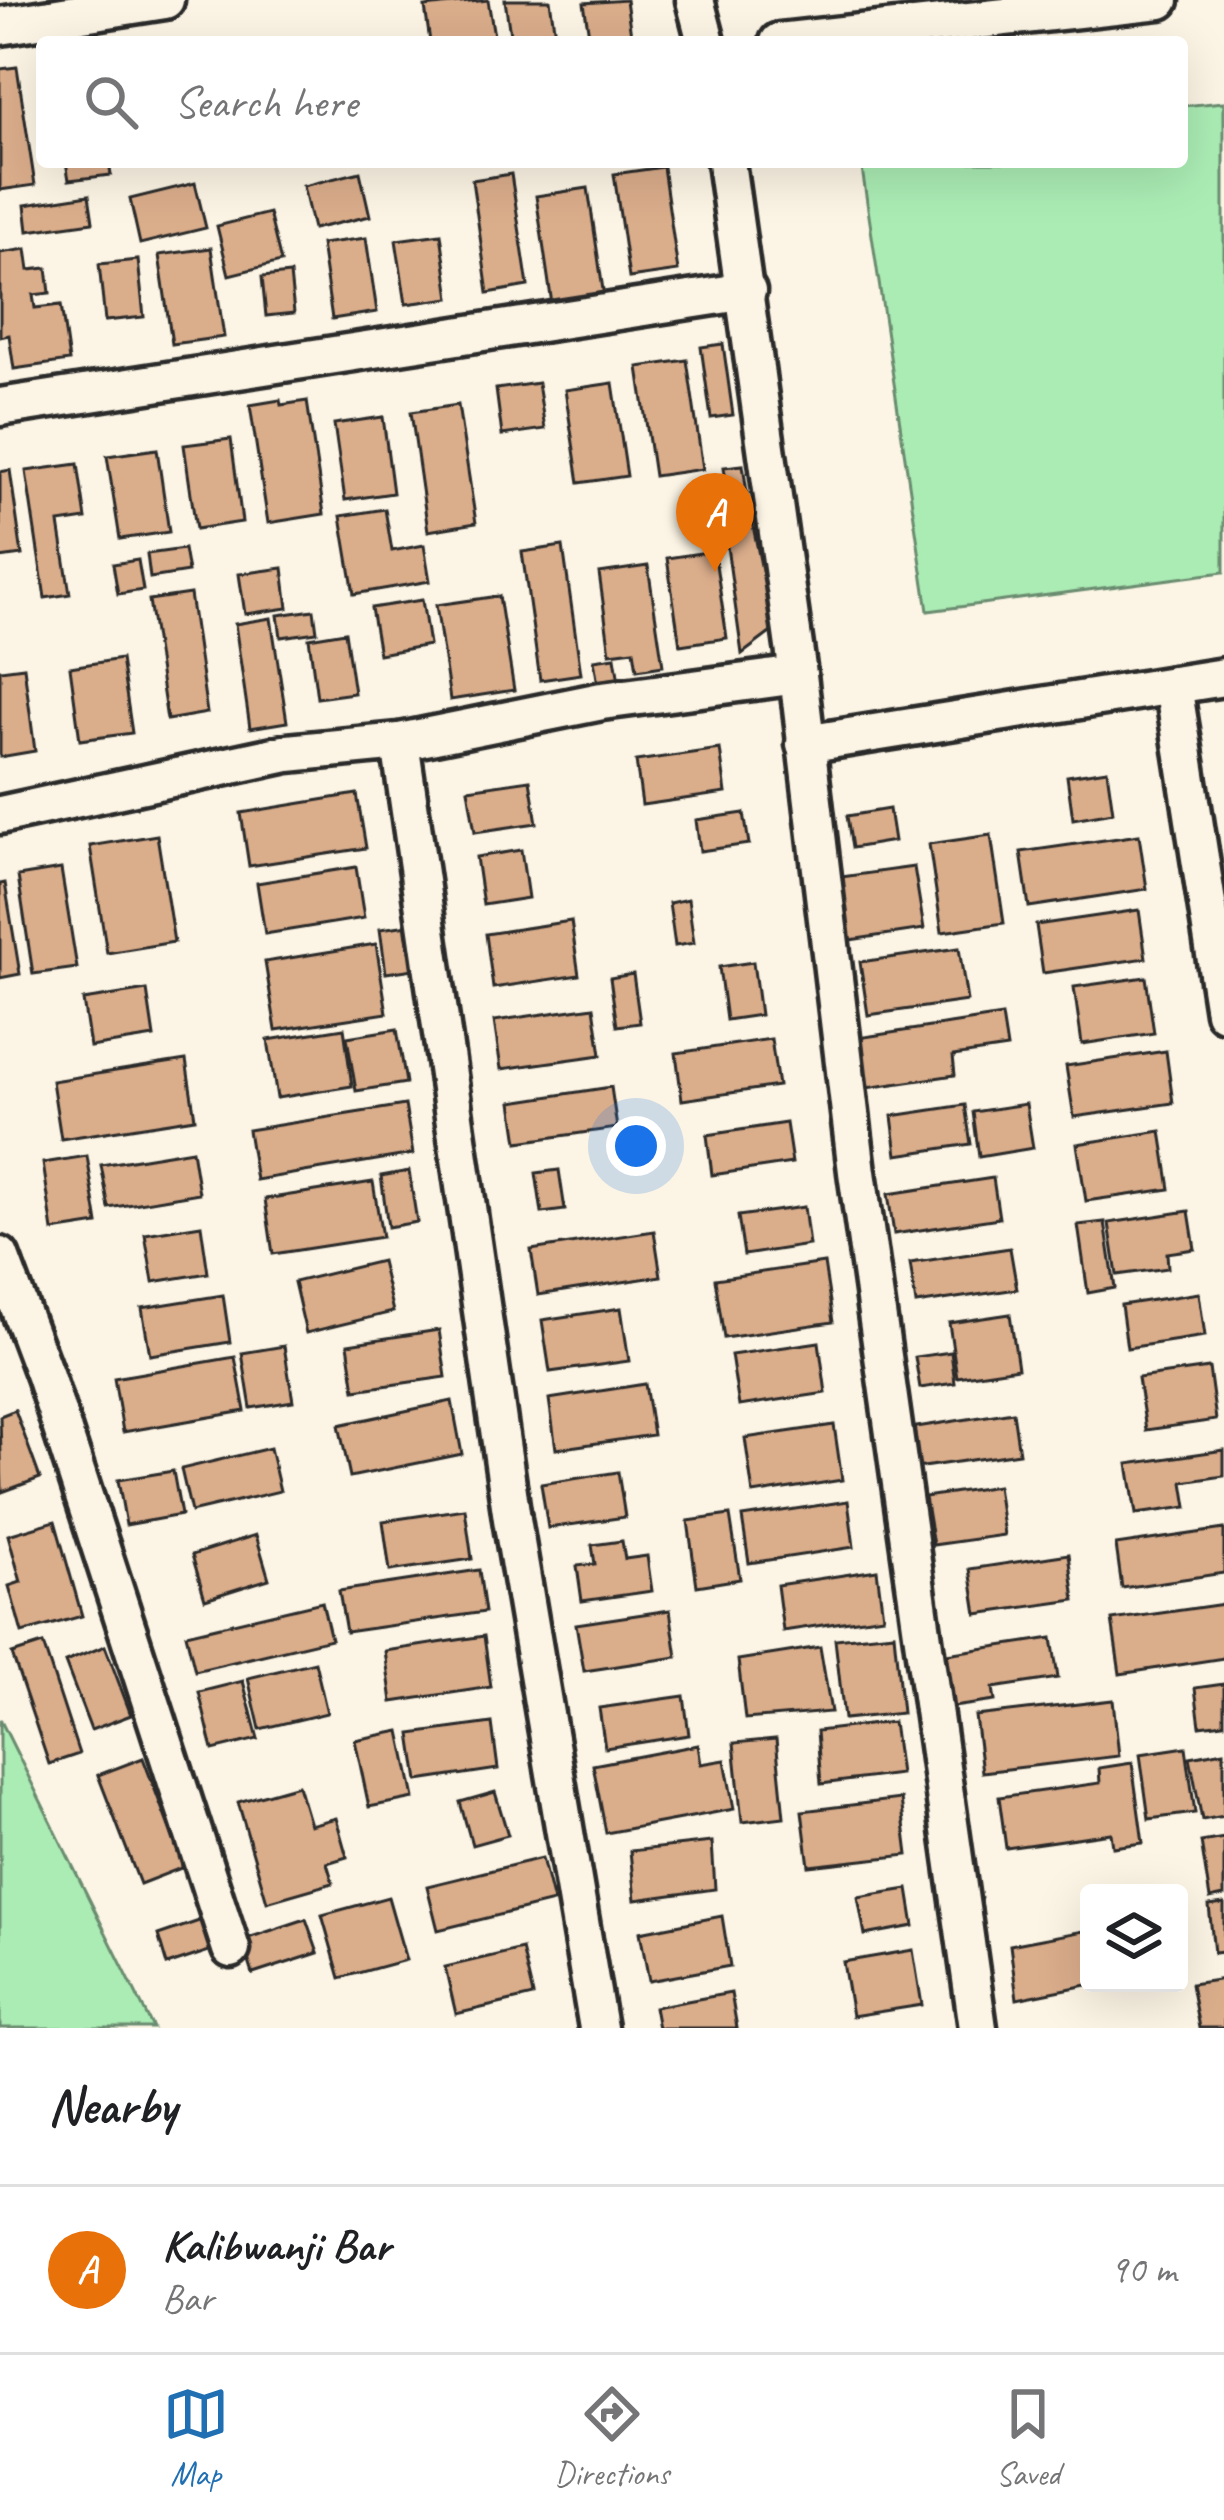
<!DOCTYPE html>
<html lang="en">
<head>
<meta charset="utf-8">
<style>
	:root { --surface:#fff; --page:#f2f2f2; --text:#202124; --muted:#757577; --line:#e0e0e0; --accent:#1f6fb2 }
	body { margin:0; font-family:Caveat,sans-serif; background:var(--page); color:var(--text) }
	.controls { position:absolute; right:36px; bottom:36px; display:grid; overflow:hidden; border-radius:12px; box-shadow:0 12px 48px #0002 }
	.controls button { width:108px; height:108px; display:grid; place-items:center; padding:0; border:0; border-bottom:3px solid var(--line); background:var(--surface); color:var(--text); font:60px sans-serif }
	.you { position:absolute; left:636px; top:1146px; width:42px; height:42px; margin:-30px; border:9px solid #fff; border-radius:50%; background:#1a73e8; box-shadow:0 0 0 18px #1a73e833 }
	.badge { display:grid; place-items:center; width:78px; height:78px; border-radius:50%; background:var(--accent); color:#fff; font-size:39px; font-weight:700 }
	.pin { position:absolute; translate:-50% -99px; filter:drop-shadow(0 3px 6px #0008) }
	.pin::after { content:''; position:absolute; top:63px; width:42px; height:36px; background:inherit; clip-path:polygon(0 0,100% 0,50% 100%) }
	.list { margin:0; padding:0; list-style:none }
	h2 { display:flex; justify-content:space-between; align-items:center; height:156px; margin:0; padding:0 48px; font-size:51px }
	h2 small { font-size:39px; font-weight:400; color:var(--muted) }
	.list li { display:grid; grid-template-columns:78px 1fr auto; gap:36px; align-items:center; box-sizing:border-box; height:168px; padding:0 48px; border-top:3px solid var(--line) }
	.list b { display:block; font-size:45px; white-space:nowrap }
	.list p { margin:0; font-size:39px; white-space:nowrap; color:var(--muted) }
	.list em { font-size:39px; font-style:normal; color:var(--muted) }
	.icon { flex:none; width:66px; height:66px; fill:none; stroke:currentColor; stroke-width:2; stroke-linecap:round; stroke-linejoin:round }
	.map { position:relative; flex:none; width:1224px; height:2028px; overflow:hidden }
	.search { position:absolute; background:var(--surface); box-shadow:0 12px 48px #0002; left:36px; right:36px; top:36px; height:132px; display:flex; align-items:center; gap:30px; box-sizing:border-box; padding:0 42px; border-radius:12px; color:var(--muted); font-size:45px }
	.sheet { height:324px; background:var(--surface) }
	nav { display:flex; justify-content:space-around; align-items:center; box-sizing:border-box; height:168px; border-top:3px solid var(--line); background:var(--surface); font-size:33px; color:var(--muted) }
	nav a { display:grid; justify-items:center; gap:6px }
	nav .on { color:var(--accent) }
	.map>svg:first-child { display:block }
	.green { fill:#abecb4; stroke:#6b8c70; stroke-width:3 }
	.building { fill:#daad8b; stroke:#2b2b2b; stroke-width:3 }
	.lines { fill:none; stroke-linecap:round; stroke-linejoin:round }
	.minor-casing { stroke:#2b2b2b; stroke-width:45 }
	.minor { stroke:#fcf5e5; stroke-width:36 }
</style>
</head>
<body>
<div class="map">
<svg width="1224" height="2028" viewBox="0 0 1224 2028">
	<rect width="100%" height="100%" fill="#fcf5e5"/>
	<filter id="ink" filterUnits="userSpaceOnUse"><feTurbulence type="fractalNoise" baseFrequency=".00833" numOctaves="2"/><feDisplacementMap in="SourceGraphic" scale="24" xChannelSelector="R" yChannelSelector="G"/><feConvolveMatrix kernelMatrix="1 2 1 2 8 2 1 2 1" color-interpolation-filters="sRGB"/></filter>
	<g filter="url(#ink)">
		<!-- green -->
		<g class="green">
			<path d="M1224,102V572L928,611L861,162H1182V106Z"/>
			<path d="M0,1719L153,2028H0Z"/>
		</g>
		<!-- building -->
		<g class="building">
			<path d="M488,0L495,42H430L425,7Z"/>
			<path d="M505,0H550L556,42H511Z"/>
			<path d="M626,0L632,42H590L584,3Z"/>
			<path d="M17,67L35,185L0,190V69Z"/>
			<path d="M66,162H109L111,175L69,180Z"/>
			<path d="M663,167L678,271L629,278L614,174Z"/>
			<path d="M360,172L370,216L313,229L303,186Z"/>
			<path d="M511,174L528,286L488,293L472,180Z"/>
			<path d="M195,183L206,228L140,244L130,199Z"/>
			<path d="M588,188L604,297L552,304L536,196Z"/>
			<path d="M89,195L93,222L28,231L25,205Z"/>
			<path d="M269,213L281,262L229,275L217,226Z"/>
			<path d="M441,234L450,298L406,304L396,240Z"/>
			<path d="M366,238L377,312L332,319L321,244Z"/>
			<path d="M211,248L224,337L172,344L159,255Z"/>
			<path d="M26,249L29,270L47,268L50,293L33,295L35,308L61,305L69,361L14,369L9,335L0,337V253Z"/>
			<path d="M138,260L144,317L105,321L99,264Z"/>
			<path d="M290,274L294,313L266,316L262,277Z"/>
			<path d="M723,344L733,415L711,418L701,347Z"/>
			<path d="M687,360L703,469L654,476L638,367Z"/>
			<path d="M538,383L545,429L502,435L496,389Z"/>
			<path d="M613,383L627,476L579,483L565,390Z"/>
			<path d="M280,400L281,405L307,401L324,514L268,523L250,405Z"/>
			<path d="M458,405L476,523L428,531L411,412Z"/>
			<path d="M383,417L393,493L345,500L334,424Z"/>
			<path d="M231,439L242,522L196,529L184,445Z"/>
			<path d="M157,449L169,532L120,539L107,456Z"/>
			<path d="M78,464L86,519L59,523L70,594L45,598L26,471Z"/>
			<path d="M743,465L748,500L729,503L724,467Z"/>
			<path d="M10,470L22,555L0,558V472Z"/>
			<path d="M385,509L392,551L424,545L430,581L354,594L341,516Z"/>
			<path d="M752,521L774,630L742,654L724,525Z"/>
			<path d="M563,546L581,674L540,680L522,552Z"/>
			<path d="M184,549L188,572L150,578L147,554Z"/>
			<path d="M714,551L727,638L680,645L667,558Z"/>
			<path d="M138,560L143,590L118,594L113,564Z"/>
			<path d="M648,566L663,666L637,670L634,650L610,653L599,573Z"/>
			<path d="M283,568L288,608L245,614L239,574Z"/>
			<path d="M190,594L207,713L167,720L149,600Z"/>
			<path d="M499,596L514,690L450,700L436,605Z"/>
			<path d="M422,600L429,645L379,654L371,608Z"/>
			<path d="M314,610L317,632L281,637L278,615Z"/>
			<path d="M271,618L287,722L250,728L235,624Z"/>
			<path d="M345,632L354,693L317,698L309,638Z"/>
			<path d="M615,657L619,682L598,685L594,660Z"/>
			<path d="M121,659L132,733L80,740L70,667Z"/>
			<path d="M24,667L35,751L0,757V670Z"/>
			<path d="M720,749L726,793L642,805L636,761Z"/>
			<path d="M1107,770L1113,812L1073,819L1067,776Z"/>
			<path d="M530,780L537,823L475,832L468,789Z"/>
			<path d="M357,794L366,848L249,866L241,813Z"/>
			<path d="M889,809L894,841L852,848L847,816Z"/>
			<path d="M744,813L749,844L700,851L696,820Z"/>
			<path d="M157,835L174,942L107,953L90,846Z"/>
			<path d="M991,835L1004,923L942,932L929,844Z"/>
			<path d="M1139,835L1147,889L1029,907L1021,852Z"/>
			<path d="M521,850L528,898L483,905L476,857Z"/>
			<path d="M356,867L364,918L265,934L257,883Z"/>
			<path d="M914,867L924,929L843,941L834,878Z"/>
			<path d="M61,869L77,968L33,974L18,876Z"/>
			<path d="M5,883L20,974L0,978V884Z"/>
			<path d="M688,899L694,943L675,946L669,903Z"/>
			<path d="M1139,910L1146,958L1043,973L1036,925Z"/>
			<path d="M571,921L579,975L493,988L486,934Z"/>
			<path d="M408,925L414,969L386,973L380,929Z"/>
			<path d="M376,944L387,1013L276,1030L265,962Z"/>
			<path d="M959,948L967,1001L868,1015L860,962Z"/>
			<path d="M753,962L760,1015L726,1020L719,967Z"/>
			<path d="M633,974L640,1023L617,1026L610,978Z"/>
			<path d="M1146,977L1154,1033L1082,1044L1074,987Z"/>
			<path d="M147,990L154,1037L90,1047L83,1000Z"/>
			<path d="M594,1007L601,1055L501,1069L494,1021Z"/>
			<path d="M1002,1016L1007,1048L953,1056L955,1075L866,1088L858,1038Z"/>
			<path d="M344,1028L352,1086L277,1098L268,1040Z"/>
			<path d="M397,1029L406,1083L356,1091L347,1037Z"/>
			<path d="M771,1039L778,1086L682,1100L676,1053Z"/>
			<path d="M1166,1051L1173,1103L1074,1117L1066,1066Z"/>
			<path d="M186,1060L195,1118L61,1139L52,1081Z"/>
			<path d="M611,1087L617,1128L518,1142L512,1102Z"/>
			<path d="M1026,1104L1033,1148L979,1157L973,1112Z"/>
			<path d="M405,1105L413,1154L256,1180L248,1130Z"/>
			<path d="M965,1105L971,1144L897,1155L892,1116Z"/>
			<path d="M786,1123L792,1163L712,1175L707,1135Z"/>
			<path d="M1161,1131L1170,1189L1086,1201L1077,1144Z"/>
			<path d="M192,1150L199,1193L109,1208L101,1165Z"/>
			<path d="M87,1156L98,1224L53,1231L43,1163Z"/>
			<path d="M559,1170L565,1210L542,1213L536,1173Z"/>
			<path d="M409,1171L417,1222L388,1227L381,1176Z"/>
			<path d="M993,1178L999,1218L894,1234L888,1194Z"/>
			<path d="M373,1182L382,1237L273,1254L265,1199Z"/>
			<path d="M804,1207L809,1245L744,1255L738,1216Z"/>
			<path d="M1189,1211L1195,1249L1167,1253L1168,1268L1117,1275L1109,1223Z"/>
			<path d="M1105,1222L1115,1288L1088,1293L1078,1225Z"/>
			<path d="M201,1225L208,1273L153,1282L145,1234Z"/>
			<path d="M654,1231L661,1276L538,1295L531,1250Z"/>
			<path d="M1010,1248L1017,1289L916,1304L910,1263Z"/>
			<path d="M381,1261L393,1312L306,1333L294,1282Z"/>
			<path d="M824,1263L833,1322L724,1338L715,1279Z"/>
			<path d="M1199,1293L1205,1336L1127,1348L1121,1305Z"/>
			<path d="M223,1295L230,1342L150,1355L142,1308Z"/>
			<path d="M621,1308L629,1361L550,1372L542,1320Z"/>
			<path d="M1010,1314L1018,1368L957,1377L949,1323Z"/>
			<path d="M439,1330L446,1377L355,1390L348,1344Z"/>
			<path d="M819,1342L826,1393L739,1406L731,1355Z"/>
			<path d="M284,1346L293,1401L251,1408L242,1353Z"/>
			<path d="M951,1352L955,1383L920,1388L915,1357Z"/>
			<path d="M235,1357L245,1411L123,1432L114,1378Z"/>
			<path d="M1209,1368L1216,1420L1146,1430L1138,1378Z"/>
			<path d="M645,1384L653,1435L556,1449L549,1399Z"/>
			<path d="M452,1401L462,1454L350,1477L339,1425Z"/>
			<path d="M15,1410L40,1478L2,1492L0,1416Z"/>
			<path d="M1013,1412L1019,1453L916,1468L910,1428Z"/>
			<path d="M834,1425L842,1480L753,1494L745,1438Z"/>
			<path d="M270,1448L280,1491L191,1512L181,1469Z"/>
			<path d="M1224,1450V1476L1183,1482L1187,1507L1136,1514L1128,1464Z"/>
			<path d="M173,1471L181,1515L126,1525L118,1480Z"/>
			<path d="M618,1472L625,1517L548,1528L541,1484Z"/>
			<path d="M997,1486L1004,1535L933,1545L925,1497Z"/>
			<path d="M848,1501L854,1547L749,1563L742,1517Z"/>
			<path d="M465,1509L472,1559L390,1571L383,1521Z"/>
			<path d="M730,1515L740,1579L697,1586L688,1521Z"/>
			<path d="M55,1521L82,1616L22,1633L9,1586L21,1582L8,1535Z"/>
			<path d="M1224,1529V1573L1122,1588L1116,1545Z"/>
			<path d="M256,1535L269,1579L205,1599L192,1555Z"/>
			<path d="M622,1541L625,1559L647,1556L652,1591L582,1601L577,1566L595,1564L592,1545Z"/>
			<path d="M1069,1554L1075,1600L977,1614L970,1569Z"/>
			<path d="M479,1570L485,1612L346,1632L339,1591Z"/>
			<path d="M877,1570L883,1616L783,1631L777,1585Z"/>
			<path d="M322,1602L331,1639L195,1671L186,1634Z"/>
			<path d="M1224,1604V1658L1120,1674L1112,1620Z"/>
			<path d="M670,1610L677,1657L584,1671L576,1624Z"/>
			<path d="M894,1633L902,1713L844,1719L835,1639Z"/>
			<path d="M484,1636L491,1687L392,1702L385,1651Z"/>
			<path d="M1052,1638L1058,1678L993,1688L995,1701L953,1707L946,1654Z"/>
			<path d="M43,1644L79,1754L49,1764L12,1654Z"/>
			<path d="M105,1646L131,1715L91,1730L65,1662Z"/>
			<path d="M820,1647L831,1712L745,1719L738,1660Z"/>
			<path d="M315,1662L327,1713L260,1729L248,1678Z"/>
			<path d="M243,1681L258,1739L213,1750L199,1692Z"/>
			<path d="M1224,1684V1723L1200,1726L1195,1688Z"/>
			<path d="M684,1696L689,1735L605,1748L599,1708Z"/>
			<path d="M1113,1700L1119,1756L982,1772L975,1716Z"/>
			<path d="M893,1722L900,1774L821,1784L817,1731Z"/>
			<path d="M492,1723L498,1769L418,1781L411,1734Z"/>
			<path d="M400,1731L414,1798L369,1807L355,1740Z"/>
			<path d="M776,1739L784,1817L742,1822L734,1743Z"/>
			<path d="M698,1745L701,1764L725,1760L734,1809L606,1833L593,1765Z"/>
			<path d="M1186,1747L1195,1813L1149,1819L1140,1754Z"/>
			<path d="M1224,1751V1816L1202,1820L1190,1757Z"/>
			<path d="M143,1758L184,1867L140,1884L98,1775Z"/>
			<path d="M1132,1763L1143,1843L1113,1847L1111,1833L1006,1848L999,1797L1100,1783L1099,1768Z"/>
			<path d="M298,1785L310,1825L336,1818L347,1857L327,1863L333,1883L267,1902L238,1802Z"/>
			<path d="M495,1792L508,1835L472,1845L460,1802Z"/>
			<path d="M901,1799L908,1855L809,1866L802,1811Z"/>
			<path d="M1224,1838V1896L1210,1899L1201,1842Z"/>
			<path d="M712,1842L715,1889L635,1900L630,1851Z"/>
			<path d="M542,1858L553,1902L438,1930L427,1886Z"/>
			<path d="M908,1889L914,1926L865,1935L858,1897Z"/>
			<path d="M388,1897L406,1960L340,1978L322,1915Z"/>
			<path d="M1224,1904V1952L1214,1953L1209,1906Z"/>
			<path d="M722,1916L730,1966L649,1981L640,1932Z"/>
			<path d="M208,1918L218,1948L167,1965L158,1935Z"/>
			<path d="M306,1919L318,1953L253,1974L242,1940Z"/>
			<path d="M1089,1930V1983H1097L1017,1999L1010,1945Z"/>
			<path d="M522,1949L533,1996L456,2014L445,1967Z"/>
			<path d="M913,1950L922,2005L852,2016L843,1962Z"/>
			<path d="M1224,1979V2028H1199L1191,1984Z"/>
			<path d="M731,1993L737,2028H658L654,2007Z"/>
		</g>
		<g class="lines">
			<defs>
				<g id="minor">
					<path d="M695,0L706,42"/>
					<path d="M0,26L165,0"/>
					<path d="M779,42L1160,0"/>
					<path d="M726,162L798,675L857,1172L978,2028"/>
					<path d="M0,407L747,291"/>
					<path d="M1173,685L1224,1012"/>
					<path d="M400,742L512,1519L598,2028"/>
					<path d="M805,744L1224,677"/>
					<path d="M0,815L288,753L400,742L602,701L798,675"/>
					<path d="M0,1256L45,1376L231,1949"/>
				</g>
			</defs>
			<!-- minor casing -->
			<use href="#minor" class="minor-casing"/>
			<!-- minor -->
			<use href="#minor" class="minor"/>
		</g>
	</g>
</svg>
<div class="controls">
<button><svg class="icon" aria-label="layers" viewBox="0 0 24 24"><path d="M12 4l9 5-9 5-9-5zM3 14l9 5 9-5"/></svg></button>
</div>
<div class="you"></div>
<div class="pin badge" style="left:715px;top:572px;background:#e8710a">A</div>
<div class="search"><svg class="icon" aria-label="search" viewBox="0 0 24 24"><circle cx="10" cy="10" r="6"/><path d="M15 15l6 6"/></svg>Search here</div>
</div>
<section class="sheet">
<h2>Nearby<small></small></h2>
<ul class="list">
<li><span class="badge" style="background:#e8710a">A</span><div><b>Kalibwanji Bar</b><p>Bar</p></div><em>90 m</em></li>
</ul>
</section>
<nav>
<a class="on"><svg class="icon" aria-label="map" viewBox="0 0 24 24"><path d="M3 6l6-2 6 2 6-2v14l-6 2-6-2-6 2zM9 4v14M15 6v14"/></svg>Map</a>
<a><svg class="icon" aria-label="directions" viewBox="0 0 24 24"><path d="M12 3l9 9-9 9-9-9zM9 14v-3h6M13 9l2 2-2 2"/></svg>Directions</a>
<a><svg class="icon" aria-label="saved" viewBox="0 0 24 24"><path d="M7 4h10v16l-5-4-5 4z"/></svg>Saved</a>
</nav>
</body>
</html>
